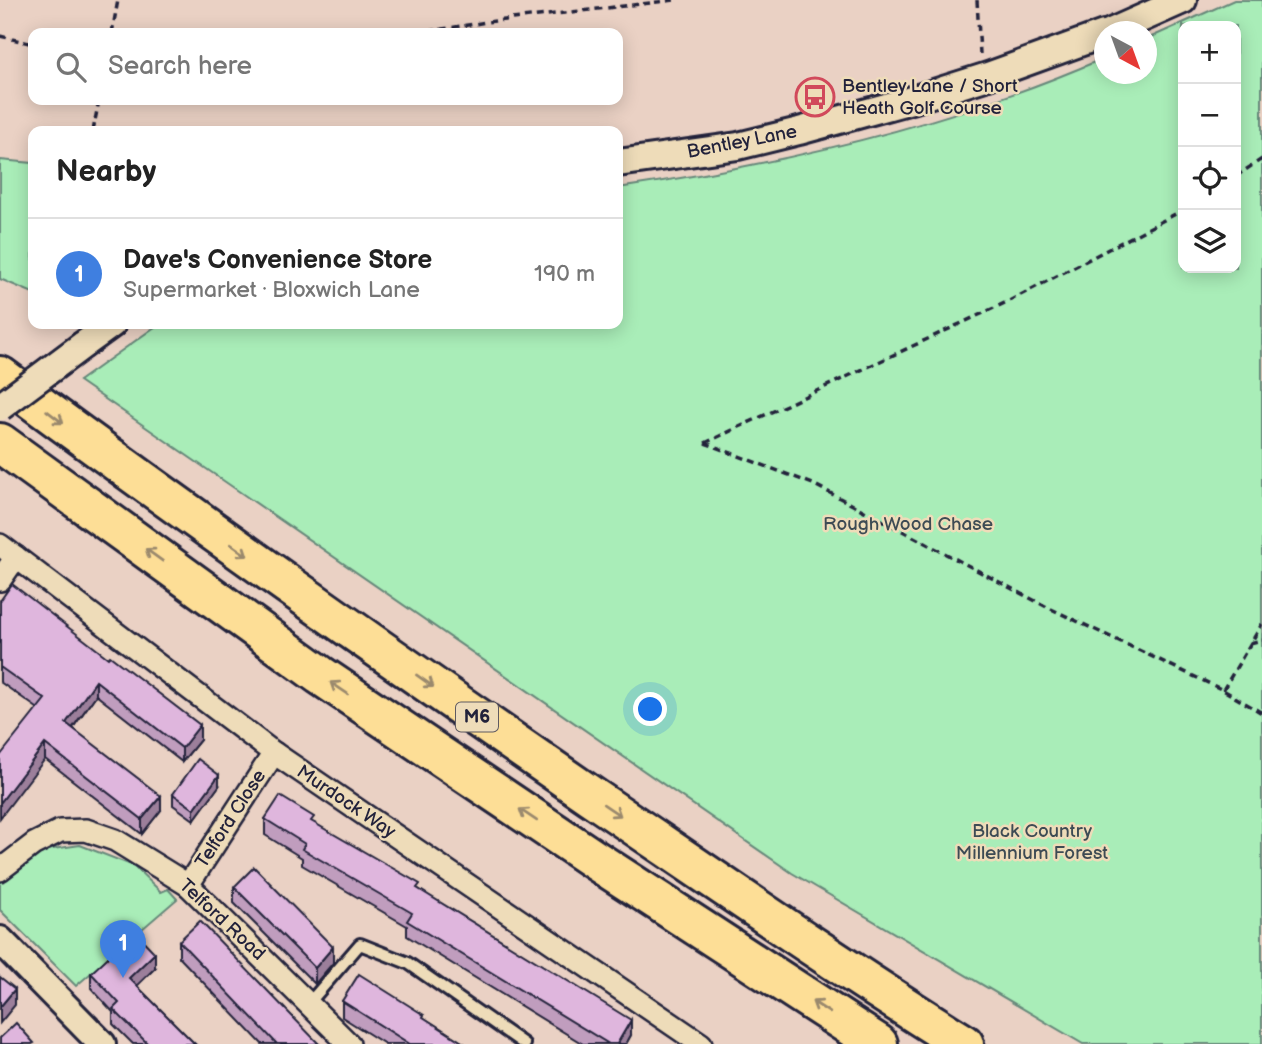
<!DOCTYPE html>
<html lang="en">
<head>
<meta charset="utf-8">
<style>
	:root { --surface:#fff; --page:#f6f6f6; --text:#222; --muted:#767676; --line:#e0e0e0; --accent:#d1495b }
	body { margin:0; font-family:"Balsamiq Sans",sans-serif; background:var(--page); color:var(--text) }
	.controls { position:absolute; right:21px; top:21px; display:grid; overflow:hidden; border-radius:14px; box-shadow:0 4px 18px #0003 }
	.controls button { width:63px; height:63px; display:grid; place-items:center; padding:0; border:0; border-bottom:2px solid var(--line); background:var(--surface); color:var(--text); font:35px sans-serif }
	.compass { position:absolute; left:1094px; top:21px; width:63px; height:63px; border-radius:50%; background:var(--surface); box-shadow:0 4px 18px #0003; rotate:139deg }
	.you { position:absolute; left:651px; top:710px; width:24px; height:24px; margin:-18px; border:5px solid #fff; border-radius:50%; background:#1a73e8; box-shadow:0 0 0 10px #1a73e833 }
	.badge { display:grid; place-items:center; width:46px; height:46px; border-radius:50%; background:var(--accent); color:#fff; font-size:23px; font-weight:700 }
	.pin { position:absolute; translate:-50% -58px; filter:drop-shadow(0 2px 4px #0008) }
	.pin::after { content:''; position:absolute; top:37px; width:24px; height:21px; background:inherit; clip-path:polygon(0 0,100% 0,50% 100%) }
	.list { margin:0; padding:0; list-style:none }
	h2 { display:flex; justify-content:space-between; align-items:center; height:91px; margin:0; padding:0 28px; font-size:30px }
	h2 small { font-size:23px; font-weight:400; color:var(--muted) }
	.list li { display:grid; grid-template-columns:46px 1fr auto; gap:21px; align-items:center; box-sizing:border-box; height:112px; padding:0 28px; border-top:2px solid var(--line) }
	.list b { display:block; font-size:26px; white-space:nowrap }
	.list p { margin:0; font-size:23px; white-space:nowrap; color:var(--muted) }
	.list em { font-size:23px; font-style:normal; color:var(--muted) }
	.icon { flex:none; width:38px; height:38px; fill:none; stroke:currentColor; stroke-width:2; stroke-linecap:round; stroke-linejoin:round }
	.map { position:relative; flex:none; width:1262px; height:1044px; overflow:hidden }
	.search { position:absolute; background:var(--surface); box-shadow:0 4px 18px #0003; left:28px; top:28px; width:595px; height:77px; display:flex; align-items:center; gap:18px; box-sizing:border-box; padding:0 24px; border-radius:14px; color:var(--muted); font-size:26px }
	.panel { position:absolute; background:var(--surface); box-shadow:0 4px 18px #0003; left:28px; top:126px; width:595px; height:203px; border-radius:14px }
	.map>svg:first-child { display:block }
	.green { fill:#a9edb8; stroke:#66887a; stroke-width:2; fill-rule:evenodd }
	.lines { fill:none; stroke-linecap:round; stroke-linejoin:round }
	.service-casing { stroke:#22223b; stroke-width:16 }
	.minor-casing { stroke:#22223b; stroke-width:26 }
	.tertiary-casing { stroke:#22223b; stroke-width:32 }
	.motorway-casing { stroke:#22223b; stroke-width:44 }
	.path { stroke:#22223b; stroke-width:3.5; stroke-dasharray:7 5; stroke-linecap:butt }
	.service { stroke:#eedcb9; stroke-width:10 }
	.minor { stroke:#eedcb9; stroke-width:21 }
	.tertiary { stroke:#eedcb9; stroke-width:26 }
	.motorway { stroke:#fdde96; stroke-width:38 }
	.tertiary-bridge-casing { stroke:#22223b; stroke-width:32; stroke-linecap:butt }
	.tertiary-bridge { stroke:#eedcb9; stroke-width:26 }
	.wall { fill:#c09dbe; stroke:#22223b; stroke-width:2 }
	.shaded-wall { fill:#9c7f9b; stroke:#22223b; stroke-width:2 }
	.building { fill:#dfb6dd; stroke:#22223b; stroke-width:2 }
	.oneway { stroke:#9a896d }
	.labels { text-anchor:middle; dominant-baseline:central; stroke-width:5; stroke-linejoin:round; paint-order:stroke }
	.shield { fill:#eedcb9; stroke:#5f5a61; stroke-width:2 }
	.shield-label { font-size:18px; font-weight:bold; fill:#22223b }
	.poi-label { font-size:19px; fill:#22223b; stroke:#eedcb9; text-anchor:start }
	.street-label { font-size:19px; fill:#22223b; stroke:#eedcb9 }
	.park-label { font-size:19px; fill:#3d4b54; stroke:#eedcb9 }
</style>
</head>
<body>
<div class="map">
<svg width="1262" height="1044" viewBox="0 0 1262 1044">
	<rect width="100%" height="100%" fill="#ead1c4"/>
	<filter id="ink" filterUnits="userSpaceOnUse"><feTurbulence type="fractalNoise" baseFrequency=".0143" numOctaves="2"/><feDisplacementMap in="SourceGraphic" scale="14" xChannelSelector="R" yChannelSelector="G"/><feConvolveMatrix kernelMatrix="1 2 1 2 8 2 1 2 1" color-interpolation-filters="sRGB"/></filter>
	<g filter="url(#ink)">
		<!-- green -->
		<g class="green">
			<path d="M1234,0H1262V1044H1083L792,873L79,381L159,324H618V188C783,164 951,125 1104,58V74H1146L1147,39ZM1183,26H1236V268H1183Z"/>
			<path d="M0,160L33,163V293L0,279Z"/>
			<path d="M80,845L134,866L161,892L168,889L177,899L76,986L0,910V883L5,876L46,850Z"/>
		</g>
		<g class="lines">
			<defs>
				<path id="service" d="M309,1003L360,944L408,963L524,1044"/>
				<g id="minor">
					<path d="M0,545L274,753L701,1044"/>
					<path d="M0,580L16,557"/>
					<path d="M0,870L34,844L60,831L86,830L115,840L188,885L349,1044"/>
					<path d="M188,885L274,753"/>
				</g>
				<g id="tertiary">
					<path d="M1111,32L1183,0"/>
					<path d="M618,163L738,146L799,131L915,99L988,76L1104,34"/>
					<path d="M83,345L112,324"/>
					<path d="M0,940L102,1044"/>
				</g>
				<g id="motorway">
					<path d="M0,376C194,520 392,659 591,796C715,880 837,965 964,1044"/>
					<path d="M0,443L320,675L592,858L878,1044"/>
				</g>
			</defs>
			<!-- service casing -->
			<use href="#service" class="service-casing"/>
			<!-- minor casing -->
			<use href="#minor" class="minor-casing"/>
			<!-- tertiary casing -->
			<use href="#tertiary" class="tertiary-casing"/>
			<!-- motorway casing -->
			<use href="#motorway" class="motorway-casing"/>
			<!-- path -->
			<g class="path">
				<path d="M977,0L980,54"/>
				<path d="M112,33L118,0"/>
				<path d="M417,33L487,22L675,0"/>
				<path d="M0,36L33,44"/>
				<path d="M93,131L99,100"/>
				<path d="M1236,176L1262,159"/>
				<path d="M705,443L813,484L1047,607L1223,690L1262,713"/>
				<path d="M705,443L1009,301L1183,210"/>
				<path d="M1250,643L1262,640"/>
				<path d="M1223,690L1262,624"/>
			</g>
			<!-- service -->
			<use href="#service" class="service"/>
			<!-- minor -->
			<use href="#minor" class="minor"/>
			<!-- tertiary -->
			<use href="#tertiary" class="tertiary"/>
			<!-- motorway -->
			<use href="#motorway" class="motorway"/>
			<defs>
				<path id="tertiary-bridge" d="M0,407L83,345"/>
			</defs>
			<!-- tertiary-bridge casing -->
			<use href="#tertiary-bridge" class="tertiary-bridge-casing"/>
			<!-- tertiary-bridge -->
			<use href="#tertiary-bridge" class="tertiary-bridge"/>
		</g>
		<!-- wall -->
		<g class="wall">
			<path d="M0,601L200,740L182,762L96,695L73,728L161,810L142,834L45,759L37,708L0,682Z"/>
			<path d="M219,786L194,820L173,805V794Z"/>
			<path d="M265,819L314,823L420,890L631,1035L626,1044H583L407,936V926L302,865V858L265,835Z"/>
			<path d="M234,887L333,963L315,984L234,903Z"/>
			<path d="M179,941L319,1044H262L179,957Z"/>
			<path d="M155,968L137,986L195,1044H133L113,1024V1012L91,988V973Z"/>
			<path d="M342,1001L424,1018L465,1044H385L342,1017Z"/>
		</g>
		<!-- shaded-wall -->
		<g class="shaded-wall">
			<path d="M96,681V695L66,737V723Z"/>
			<path d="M200,725V740L182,762V748Z"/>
			<path d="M45,744V759L0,818V803Z"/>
			<path d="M219,775V786L194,820V809Z"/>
			<path d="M161,796V810L142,834V819Z"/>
			<path d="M333,947V963L315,984V968Z"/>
			<path d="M155,953V968L129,993V978Z"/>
			<path d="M15,989V1005L0,1023V1007Z"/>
			<path d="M631,1020V1035L626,1044H617Z"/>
		</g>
		<!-- building -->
		<g class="building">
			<path d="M12,584L108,658L110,656L200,725L182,748L96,681L66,723L161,796L142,819L45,744L0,803V756L45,699L0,667V601Z"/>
			<path d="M198,759L219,775L194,809L173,794Z"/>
			<path d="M280,796L314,817L311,821L420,884L417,888L631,1020L617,1044H609L407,921L412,913L302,849L305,844L265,819Z"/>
			<path d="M254,867L333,947L315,968L234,887Z"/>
			<path d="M200,921L319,1044H277L179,941Z"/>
			<path d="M135,932L155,953L129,978L195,1044H148L113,1009L119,1003L91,973Z"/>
			<path d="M359,974L424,1015L423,1017L465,1044H410L342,1001Z"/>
			<path d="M0,977L15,989L0,1007Z"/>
			<path d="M16,1023L34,1043L32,1044H0V1038Z"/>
		</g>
		<!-- one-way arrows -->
		<defs><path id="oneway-shaft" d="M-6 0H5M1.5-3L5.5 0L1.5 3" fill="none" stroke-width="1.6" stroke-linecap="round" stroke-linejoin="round" transform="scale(1.75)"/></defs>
		<g class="oneway">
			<use href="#oneway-shaft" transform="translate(55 417) rotate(37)"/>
			<use href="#oneway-shaft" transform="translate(239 550) rotate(35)"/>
			<use href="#oneway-shaft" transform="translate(154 555) rotate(-144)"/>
			<use href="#oneway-shaft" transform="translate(425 681) rotate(35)"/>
			<use href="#oneway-shaft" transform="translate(339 688) rotate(-146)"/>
			<use href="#oneway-shaft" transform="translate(612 810) rotate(34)"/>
			<use href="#oneway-shaft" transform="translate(528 815) rotate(-146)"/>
			<use href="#oneway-shaft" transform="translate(821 1007) rotate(-147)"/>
		</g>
	</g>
	<!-- icons -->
	<defs>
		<symbol id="bus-ring" viewBox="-11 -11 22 22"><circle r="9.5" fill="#eedcb9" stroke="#d1495b" stroke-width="1.5"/><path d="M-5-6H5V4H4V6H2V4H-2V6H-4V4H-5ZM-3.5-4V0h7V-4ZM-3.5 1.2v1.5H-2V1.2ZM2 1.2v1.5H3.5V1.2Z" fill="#d1495b"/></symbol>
	</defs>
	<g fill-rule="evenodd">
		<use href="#bus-ring" x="793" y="75" width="44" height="44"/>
	</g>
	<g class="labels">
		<!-- shield labels -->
		<rect class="shield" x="456" y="702.5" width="42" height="29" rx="5"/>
		<g class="shield-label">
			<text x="477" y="717">M6</text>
		</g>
		<!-- poi labels -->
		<g class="poi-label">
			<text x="842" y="86">Bentley Lane / Short<tspan x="842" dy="22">Heath Golf Course</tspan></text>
		</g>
		<!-- street labels -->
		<g class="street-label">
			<text transform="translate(742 142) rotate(-11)">Bentley Lane</text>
			<text transform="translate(346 802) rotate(34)">Murdock Way</text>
			<text transform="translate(231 819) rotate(-57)">Telford Close</text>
			<text transform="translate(222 920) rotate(43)">Telford Road</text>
		</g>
		<!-- park labels -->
		<g class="park-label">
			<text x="908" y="524">Rough Wood Chase</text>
			<text x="1032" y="831">Black Country<tspan x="1032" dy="22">Millennium Forest</tspan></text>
		</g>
	</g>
</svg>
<div class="controls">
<button>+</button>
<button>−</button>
<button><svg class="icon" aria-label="locate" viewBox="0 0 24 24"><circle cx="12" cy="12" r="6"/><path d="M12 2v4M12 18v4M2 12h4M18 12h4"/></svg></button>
<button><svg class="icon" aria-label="layers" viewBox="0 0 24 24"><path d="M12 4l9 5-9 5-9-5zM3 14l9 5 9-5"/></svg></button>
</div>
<svg class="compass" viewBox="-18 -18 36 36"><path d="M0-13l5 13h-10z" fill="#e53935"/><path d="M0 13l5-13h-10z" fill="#767676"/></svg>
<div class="you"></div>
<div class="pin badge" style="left:123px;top:978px;background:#3f7fe0">1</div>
<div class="search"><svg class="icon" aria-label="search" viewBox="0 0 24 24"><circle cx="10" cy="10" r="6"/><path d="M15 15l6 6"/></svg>Search here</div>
<section class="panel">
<h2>Nearby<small></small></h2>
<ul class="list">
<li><span class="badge" style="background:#3f7fe0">1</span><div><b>Dave's Convenience Store</b><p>Supermarket · Bloxwich Lane</p></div><em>190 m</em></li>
</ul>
</section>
</div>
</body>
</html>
